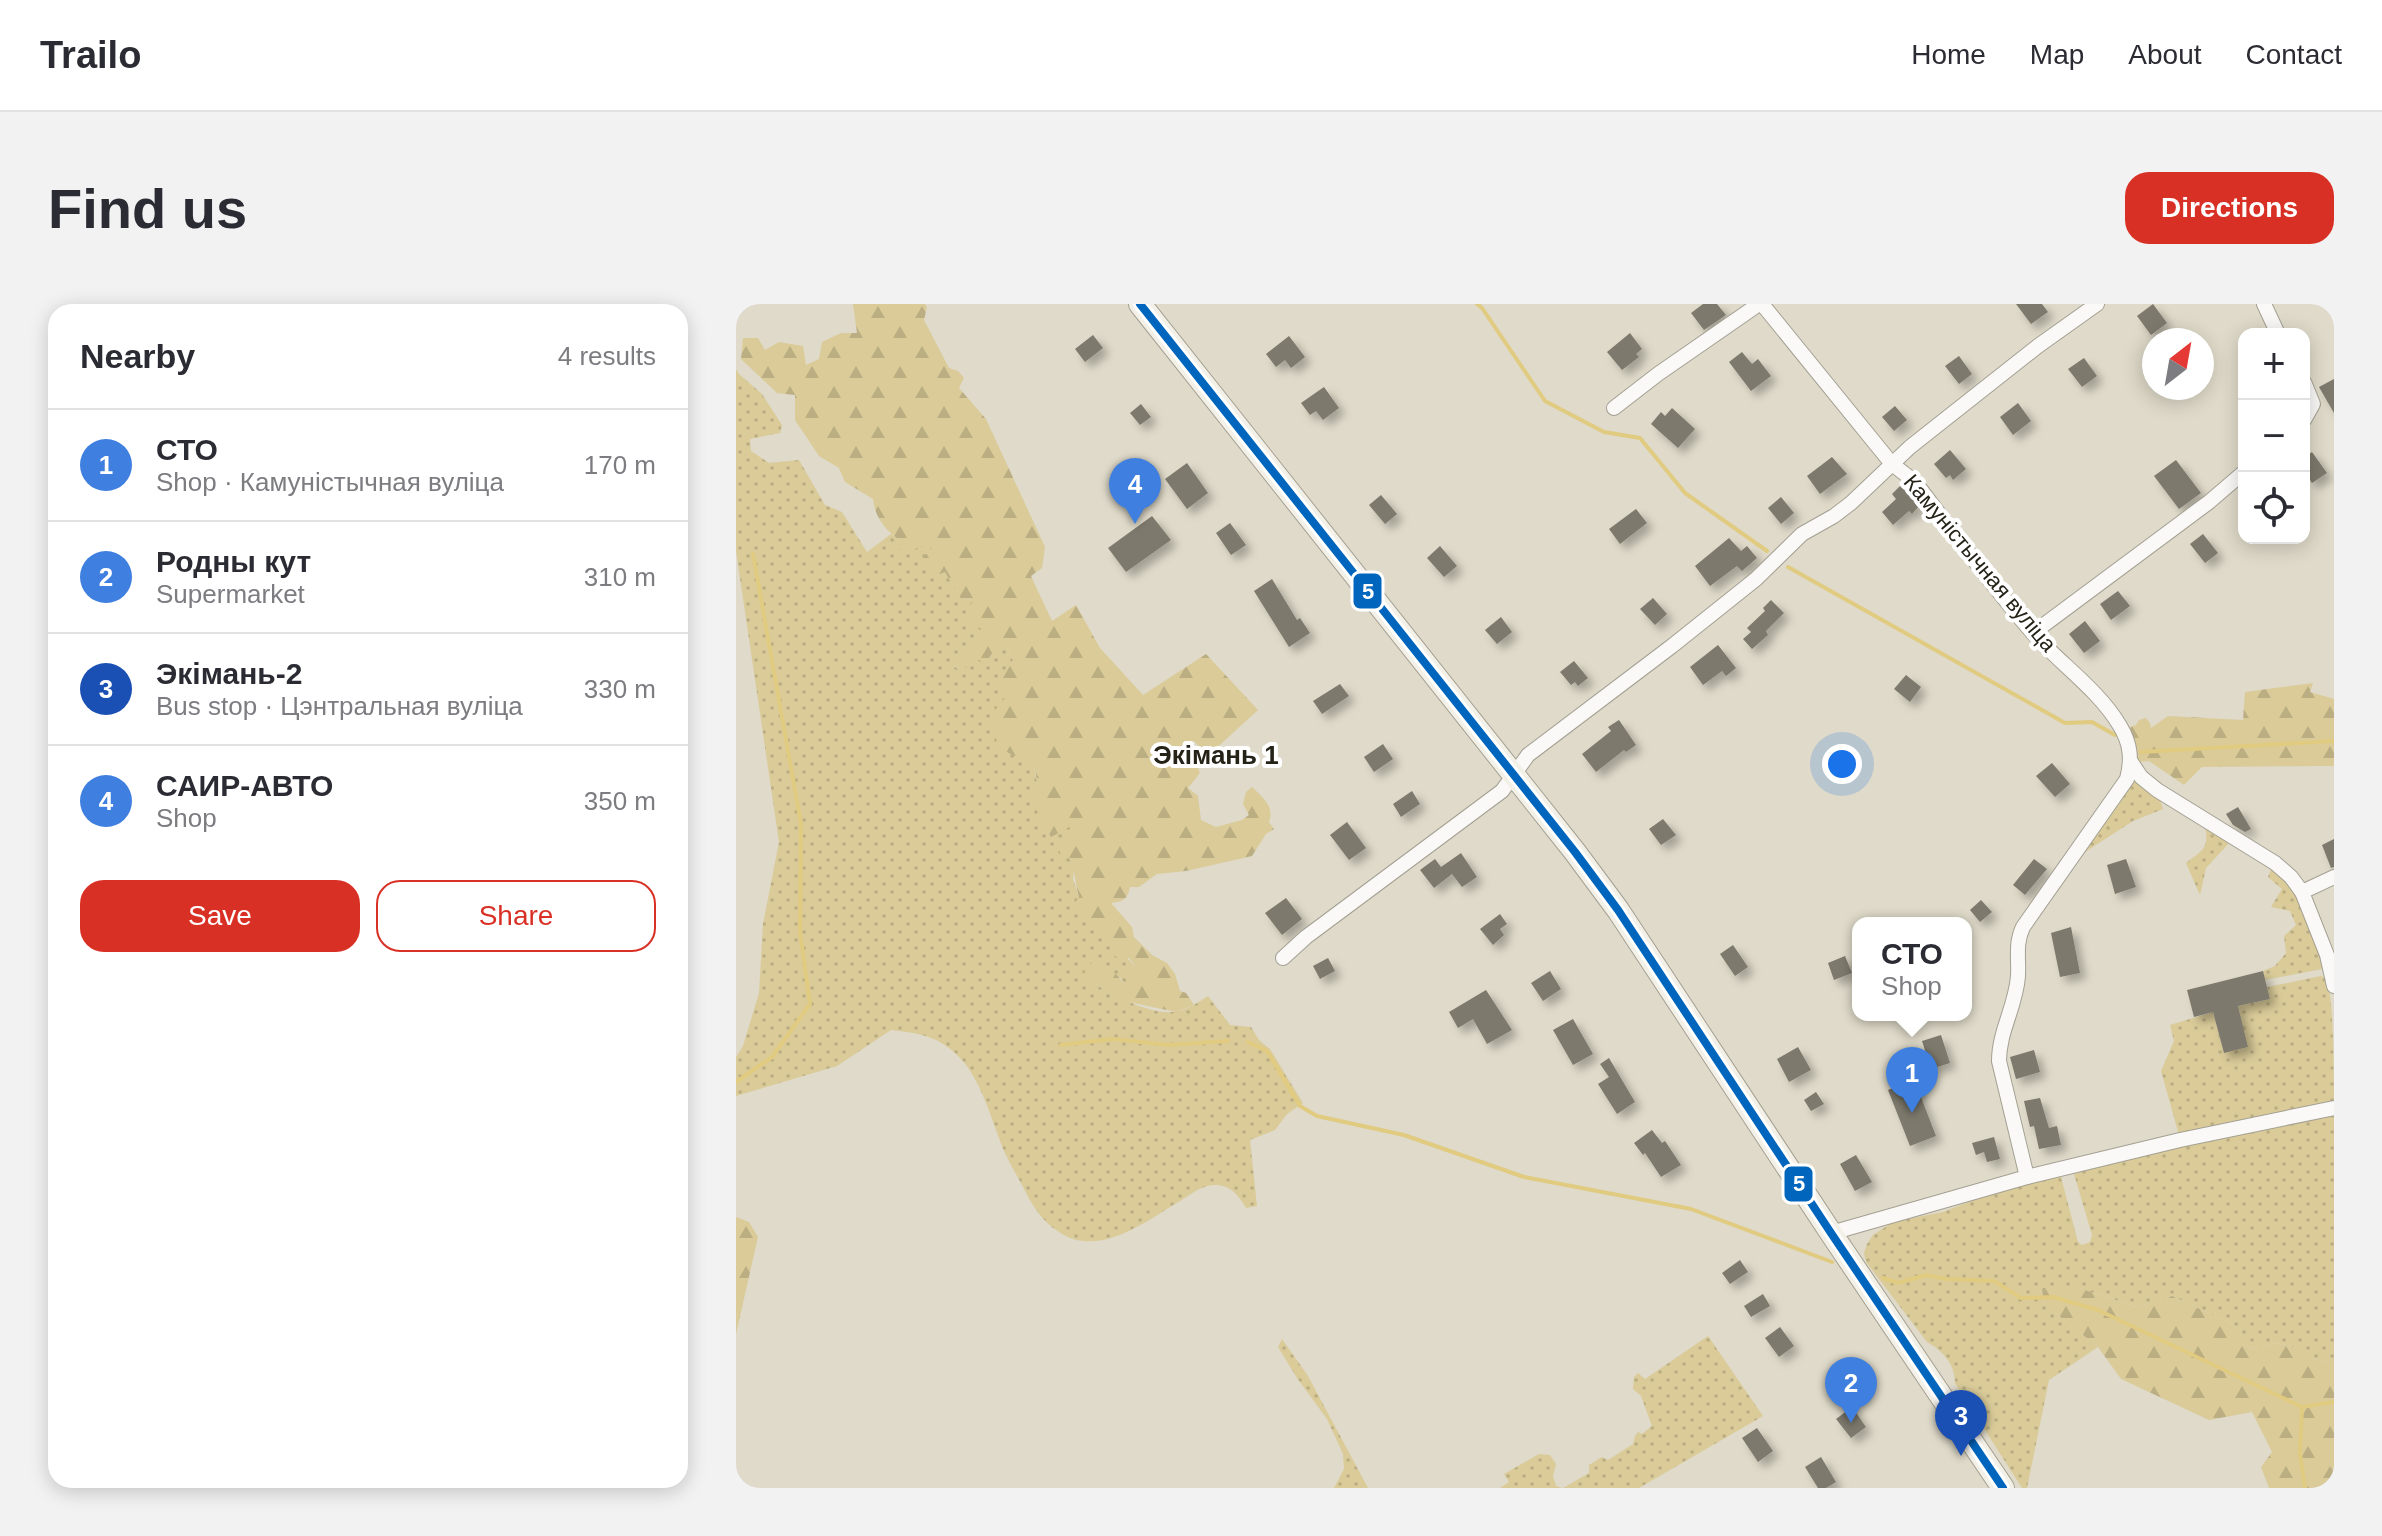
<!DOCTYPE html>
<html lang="en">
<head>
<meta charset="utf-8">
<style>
	:root { --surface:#fff; --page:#f2f2f3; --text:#2b2b33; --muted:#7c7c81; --line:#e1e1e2; --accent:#d93025 }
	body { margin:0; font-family:Arial,sans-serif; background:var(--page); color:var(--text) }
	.controls { position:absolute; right:24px; top:24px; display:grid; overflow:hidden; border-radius:16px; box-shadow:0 4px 20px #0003 }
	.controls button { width:72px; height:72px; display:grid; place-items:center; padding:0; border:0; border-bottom:2px solid var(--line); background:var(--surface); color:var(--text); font:40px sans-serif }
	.compass { position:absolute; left:1406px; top:24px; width:72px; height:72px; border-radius:50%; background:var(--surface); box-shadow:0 4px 20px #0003; rotate:31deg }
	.you { position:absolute; left:1106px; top:460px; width:28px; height:28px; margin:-20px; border:6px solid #fff; border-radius:50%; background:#1a73e8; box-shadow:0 0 0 12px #1a73e833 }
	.badge { display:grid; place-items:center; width:52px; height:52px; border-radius:50%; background:var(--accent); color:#fff; font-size:26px; font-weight:700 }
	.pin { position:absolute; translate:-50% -66px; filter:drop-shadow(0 2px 4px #0008) }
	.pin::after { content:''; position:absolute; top:42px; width:28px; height:24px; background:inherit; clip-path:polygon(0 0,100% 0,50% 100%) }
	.popup { position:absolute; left:1116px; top:613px; width:120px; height:104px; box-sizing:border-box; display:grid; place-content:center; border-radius:16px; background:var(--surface); filter:drop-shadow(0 2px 6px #0005); font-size:26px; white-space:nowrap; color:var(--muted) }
	.popup b { font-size:30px; color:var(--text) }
	.popup::after { content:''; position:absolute; left:50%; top:100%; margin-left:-16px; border:16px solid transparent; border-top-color:var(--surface) }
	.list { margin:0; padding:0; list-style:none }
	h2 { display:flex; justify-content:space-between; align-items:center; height:104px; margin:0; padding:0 32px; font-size:34px }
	h2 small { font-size:26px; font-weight:400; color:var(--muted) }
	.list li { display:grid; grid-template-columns:52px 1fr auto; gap:24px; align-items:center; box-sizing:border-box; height:112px; padding:0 32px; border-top:2px solid var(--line) }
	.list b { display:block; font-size:30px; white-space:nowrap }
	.list p { margin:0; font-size:26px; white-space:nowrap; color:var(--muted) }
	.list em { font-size:26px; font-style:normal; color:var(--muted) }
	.actions { display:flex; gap:16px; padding:24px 32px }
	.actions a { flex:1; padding:18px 0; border:2px solid var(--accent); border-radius:24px; text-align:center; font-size:28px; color:var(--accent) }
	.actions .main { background:var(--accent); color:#fff }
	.icon { flex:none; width:44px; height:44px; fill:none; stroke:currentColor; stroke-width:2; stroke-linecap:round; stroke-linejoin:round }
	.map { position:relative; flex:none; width:1598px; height:1184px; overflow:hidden; border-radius:24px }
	header { display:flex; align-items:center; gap:48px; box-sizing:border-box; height:112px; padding:0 40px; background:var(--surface); border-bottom:2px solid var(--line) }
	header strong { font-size:38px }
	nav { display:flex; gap:44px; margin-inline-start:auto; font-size:28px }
	.intro { display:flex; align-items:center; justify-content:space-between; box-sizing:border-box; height:192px; padding:0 48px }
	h1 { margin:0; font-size:56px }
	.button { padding:20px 36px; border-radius:24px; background:var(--accent); color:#fff; font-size:28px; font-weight:700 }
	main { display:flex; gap:48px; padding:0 48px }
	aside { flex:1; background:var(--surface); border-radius:24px; box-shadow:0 4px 20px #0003 }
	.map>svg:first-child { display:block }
	.grass { fill:url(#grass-dots) }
	.forest { fill:url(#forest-firs) }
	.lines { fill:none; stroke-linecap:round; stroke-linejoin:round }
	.stream { stroke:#e0cb80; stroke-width:4 }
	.building { fill:#7d796c; filter:url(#shadow) }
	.street-casing { stroke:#a3a093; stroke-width:16 }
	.secondary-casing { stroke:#a3a093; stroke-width:24 }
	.street { stroke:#faf9f7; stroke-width:14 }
	.secondary { stroke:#f3f0e8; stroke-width:22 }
	.bus-1-casing { stroke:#fff; stroke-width:14 }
	.bus-1 { stroke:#0065bd; stroke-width:8 }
	.labels { text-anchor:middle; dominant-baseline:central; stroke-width:8; stroke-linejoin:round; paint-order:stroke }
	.street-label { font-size:22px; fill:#252217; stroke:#fff }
	.quarter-label { font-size:26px; font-weight:bold; fill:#252217; stroke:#fff }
	.line-badge { stroke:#fff; stroke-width:3 }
	.badge-label { font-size:22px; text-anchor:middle; font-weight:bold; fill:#fff }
</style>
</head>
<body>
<header>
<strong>Trailo</strong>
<nav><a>Home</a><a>Map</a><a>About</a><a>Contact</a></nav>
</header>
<div class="intro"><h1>Find us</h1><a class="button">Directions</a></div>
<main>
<aside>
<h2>Nearby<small>4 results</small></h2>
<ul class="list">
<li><span class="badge" style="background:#3f7fe0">1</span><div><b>СТО</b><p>Shop · Камуністычная вуліца</p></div><em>170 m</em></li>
<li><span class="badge" style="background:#3f7fe0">2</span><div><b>Родны кут</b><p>Supermarket</p></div><em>310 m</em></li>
<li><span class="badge" style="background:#1a4fb4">3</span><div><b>Экімань-2</b><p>Bus stop · Цэнтральная вуліца</p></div><em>330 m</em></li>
<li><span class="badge" style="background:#3f7fe0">4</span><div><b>САИР-АВТО</b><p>Shop</p></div><em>350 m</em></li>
</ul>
<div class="actions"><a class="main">Save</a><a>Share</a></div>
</aside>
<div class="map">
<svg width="1598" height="1184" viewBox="0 0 1598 1184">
	<defs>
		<pattern id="grass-dots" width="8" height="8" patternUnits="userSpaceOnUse" patternTransform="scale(2)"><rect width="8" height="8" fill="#dacb99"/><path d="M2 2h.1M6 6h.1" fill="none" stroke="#bbae83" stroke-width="1.8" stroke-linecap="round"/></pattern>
		<pattern id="forest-firs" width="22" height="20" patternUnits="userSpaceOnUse" patternTransform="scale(2)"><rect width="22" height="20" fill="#dacb99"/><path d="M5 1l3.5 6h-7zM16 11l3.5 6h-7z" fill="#bbae83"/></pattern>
		<filter id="shadow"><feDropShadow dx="6" dy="6" stdDeviation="4" flood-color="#0004"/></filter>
	</defs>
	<rect width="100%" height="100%" fill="#dfdac9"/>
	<!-- grass -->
	<g class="grass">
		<path d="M0,65L3,70L26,90L46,121L44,129L14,135L15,147L33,159L63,156L89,201L106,208L131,248L155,230L165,237L193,240L225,295L239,296L247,326L219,353L218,362L222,365L240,354H253L263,339L272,345L277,356L273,388L286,450L297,460L315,532L338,520L342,525L336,533L333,553L338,564L337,575L343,593L356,620L399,662L392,680L389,681L385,674L357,658L347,672C369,687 415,714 443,707C454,704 463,698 472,692L494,721L515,723L523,736L534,745L567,799L551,810L539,826L514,836L521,902L510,904C503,891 493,880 477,881C465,882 455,890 444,897C410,917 363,955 323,928C305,917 295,899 286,881C280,870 274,860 269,849C253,812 244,762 207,740C192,730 173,728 155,726L101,762L0,792V753L7,742L23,689L27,620L43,538L0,247Z"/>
		<path d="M1406,469L1425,479L1426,490L1424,496L1427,505L1397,517L1346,550L1394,477Z"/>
		<path d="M1469,521L1495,537L1470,564L1464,591L1450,559C1468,545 1473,545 1469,521Z"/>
		<path d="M1537,561L1565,593L1589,661L1586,665L1529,676L1527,667L1539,662L1550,649L1548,632L1560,621L1554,607L1535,603L1546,585L1532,573Z"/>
		<path d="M1585,672C1587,673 1589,674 1590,675C1598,688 1598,779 1598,800L1443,831L1425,767L1438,737L1434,721L1477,708L1488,748L1511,743L1502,702L1534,695L1531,683Z"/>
		<path d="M1598,808V1053L1593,1059L1575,1054L1562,1044L1539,1039L1514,1045L1498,1021L1436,992L1401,1003L1343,984H1306L1308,1000L1362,1043L1313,1076L1291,1184H1286L1219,1079C1219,1060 1207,1047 1191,1038L1130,958L1128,949L1131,940L1137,931L1157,918L1207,908L1253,890L1316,872L1325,873L1342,938L1346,941L1354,938L1356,931L1338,870L1366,860Z"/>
		<path d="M972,1032L1027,1112L903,1184H827L853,1169V1161L866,1153L872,1156L897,1140L899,1132L902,1128L906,1130L916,1122L905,1092L897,1085L898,1073L902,1069L909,1075Z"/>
		<path d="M546,1035L572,1072L632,1184H598L608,1165L607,1150L591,1115L561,1074L542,1043Z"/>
		<path d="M803,1150L814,1151L820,1160L817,1172L820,1182L826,1184H764L773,1178L768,1170Z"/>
	</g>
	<!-- forest -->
	<g class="forest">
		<path d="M117,0H189L191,3L188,16L213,64L222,67L228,74L223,84L250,115L309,243L306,264L295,272L316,317L340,301L364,344L407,391L470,350L522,406L475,449L469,448L458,437L453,442L464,469L452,484L462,492L465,516L480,523L506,516L513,511L507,500L510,488L516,483C526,493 539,502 533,518L538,525L530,530L516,552L450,567L421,570L403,583H394C391,596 388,597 375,599L396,623L398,633L416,651L431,659L439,670L444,687L450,689L458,701L440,708L388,697L346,672L356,658C371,663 381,668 389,681L392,680V669L399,662L393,654L386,656L377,651C373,634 360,622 344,616L337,602L343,593C339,579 339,566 333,553L325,550L321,543L336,533L341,525L337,521L315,533L295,496C303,476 304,465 286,450L278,452L262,443L255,411L273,389L259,378L277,356L272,345L263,339L253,354L246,358L240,354L229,364L222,365L218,361V354L247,326L235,319L230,307L238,296L225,295L209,268L198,272L187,265V252L196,246L193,241L168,248L161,244L165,237C150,227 139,214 137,195L109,178L103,164L83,152L59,116V91L41,89L5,55L7,34H22L29,46L43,38L67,42L70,61L83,55L86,38L105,29H121Z"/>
		<path d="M1577,379L1574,388L1598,395V462L1466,463L1448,481L1413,457L1399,458L1393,429L1394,423L1400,421L1403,416L1410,414L1414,419L1415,424L1432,412L1507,416L1509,388Z"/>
		<path d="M0,913L13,918L22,933L0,1030Z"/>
		<path d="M1306,984H1343L1401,1003L1436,992L1498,1021L1514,1045L1539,1039L1562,1044L1575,1054L1593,1059L1598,1053V1179L1596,1184H1533L1525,1163L1536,1148L1516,1108L1473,1116L1385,1075L1362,1043L1308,1000Z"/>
	</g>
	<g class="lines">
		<!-- stream -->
		<g class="stream">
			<path d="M741,0L746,4L809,97L868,128L904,134L949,189L1031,247"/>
			<path d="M1052,263L1329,419L1356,418L1379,431"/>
			<path d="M1405,448L1598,437"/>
			<path d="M512,738L531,747L564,802L581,812L668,831L788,873L955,905L1096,958"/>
			<path d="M325,741L377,735L433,741L492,737"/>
			<path d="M0,778L36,753L74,700L64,628L65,520L17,250"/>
			<path d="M1147,974L1162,979L1190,971L1211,975L1258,977L1285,994L1317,993L1362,1006L1566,1103L1598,1098"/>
			<path d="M1566,1103L1564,1149L1569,1184"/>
		</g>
	</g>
	<!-- building -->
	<g class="building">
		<path d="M967,0H981L990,11L968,26L955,9Z"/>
		<path d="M1280,0H1306L1312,8L1295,20Z"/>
		<path d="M1417,0L1431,19L1415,31L1401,12Z"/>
		<path d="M894,29L906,45L900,50L903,53L886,66L871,48Z"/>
		<path d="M357,31L367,44L349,58L339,45Z"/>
		<path d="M553,32L569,53L555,64L549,56L540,63L530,50Z"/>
		<path d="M1006,48L1016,60L1022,55L1035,72L1015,87L993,58Z"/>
		<path d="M1223,52L1236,70L1223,80L1209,62Z"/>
		<path d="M1348,54L1361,72L1346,83L1332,65Z"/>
		<path d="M1598,75V109L1583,83Z"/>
		<path d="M588,83L603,104L587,116L580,107L574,111L565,99Z"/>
		<path d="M1282,99L1295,117L1277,131L1264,113Z"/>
		<path d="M405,100L415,113L404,121L394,109Z"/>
		<path d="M1159,102L1171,116L1158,127L1146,113Z"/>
		<path d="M936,104L959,125L942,144L915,120L925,108L929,112Z"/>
		<path d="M1214,146L1230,165L1217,176L1214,171L1210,174L1198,160Z"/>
		<path d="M1576,148L1591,169L1576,179L1568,167V154Z"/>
		<path d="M1096,153L1111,170L1084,190L1071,172Z"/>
		<path d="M1440,156L1465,189L1443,205L1418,172Z"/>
		<path d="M451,159L472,189L451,205L429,175Z"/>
		<path d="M1164,182L1184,201L1176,210L1173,207L1157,221L1146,208L1160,195L1156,190Z"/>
		<path d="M645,191L661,210L649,220L633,201Z"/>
		<path d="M1045,193L1058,209L1045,220L1032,204Z"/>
		<path d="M900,205L911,219L884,240L873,225Z"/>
		<path d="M416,212L435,236L390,268L372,244Z"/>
		<path d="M494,219L510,241L495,251L480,229Z"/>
		<path d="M1467,230L1482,249L1469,259L1454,240Z"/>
		<path d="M993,234L1005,247L1011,242L1021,254L1006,267L1001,262L974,282L959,262Z"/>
		<path d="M704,242L721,262L708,273L691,254Z"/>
		<path d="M536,275L561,316L564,314L574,329L553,343L518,287Z"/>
		<path d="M1382,287L1394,302L1375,316L1364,300Z"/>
		<path d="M917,294L931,310L919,321L904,305Z"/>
		<path d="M1035,296L1048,309L1030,327L1032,331L1016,345L1007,335L1015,328L1011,324L1029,307L1027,304Z"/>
		<path d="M765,313L776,328L761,340L749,326Z"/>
		<path d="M1349,317L1364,337L1348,349L1333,330Z"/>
		<path d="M982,341L1000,364L990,372L986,367L967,381L954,363Z"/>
		<path d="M838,357L852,374L842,382L839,378L835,381L824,368Z"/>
		<path d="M1170,371L1185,383L1174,398L1158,385Z"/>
		<path d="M604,380L613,392L586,410L577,397Z"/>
		<path d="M883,416L900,441L890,448L888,446L860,468L846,450L875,427L872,423Z"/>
		<path d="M647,440L657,455L638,468L628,453Z"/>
		<path d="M1316,459L1334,480L1319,493L1300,472Z"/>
		<path d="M676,487L684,500L665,513L657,500Z"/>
		<path d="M1502,503L1515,525L1509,528L1497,521L1490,510Z"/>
		<path d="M927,515L940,531L925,541L913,525Z"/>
		<path d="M611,518L630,544L613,556L594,531Z"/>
		<path d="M1598,535V563L1595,564L1586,541Z"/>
		<path d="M725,549L741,573L726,583L716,570L698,584L684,566L699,555L705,563Z"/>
		<path d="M1298,555L1311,565L1289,591L1277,581Z"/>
		<path d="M1390,555L1400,583L1379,590L1371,561Z"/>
		<path d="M550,594L566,615L546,631L529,609Z"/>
		<path d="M1245,596L1256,608L1244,618L1234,606Z"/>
		<path d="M764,610L771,620L764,625L768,631L757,641L744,625Z"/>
		<path d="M1335,623L1344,669L1324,673L1315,629Z"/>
		<path d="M997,641L1012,663L999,672L984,650Z"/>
		<path d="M1109,652L1116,669L1098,676L1092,659Z"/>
		<path d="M592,654L599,667L584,675L577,662Z"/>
		<path d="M814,667L825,685L807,697L795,679Z"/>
		<path d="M1527,667L1534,695L1502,702L1512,743L1488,749L1477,708L1458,713L1451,686Z"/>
		<path d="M750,686L776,726L751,740L737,715L722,724L713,708Z"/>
		<path d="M837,715L857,750L837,761L817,726Z"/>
		<path d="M1205,731L1214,759L1195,765L1186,737Z"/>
		<path d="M1062,743L1075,766L1053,778L1041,755Z"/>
		<path d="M1298,746L1304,768L1280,775L1274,753Z"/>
		<path d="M873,754L899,798L881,810L862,780L873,773L864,760Z"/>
		<path d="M1178,775L1200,832L1174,842L1152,786Z"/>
		<path d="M1080,788L1088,800L1075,807L1068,796Z"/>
		<path d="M1304,794L1313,824L1321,822L1325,841L1303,845L1298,822L1294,823L1288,797Z"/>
		<path d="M916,826L926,839L929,837L945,861L925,873L909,849L907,851L898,839Z"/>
		<path d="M1258,833L1264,855L1251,858L1248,848L1240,851L1236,839Z"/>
		<path d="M1120,851L1136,878L1119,887L1104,860Z"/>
		<path d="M1004,956L1012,968L994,980L986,969Z"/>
		<path d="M1027,990L1034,1002L1015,1013L1008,1002Z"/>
		<path d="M1044,1023L1058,1042L1043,1053L1029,1034Z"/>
		<path d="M1116,1103L1130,1123L1115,1134L1100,1115Z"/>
		<path d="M1021,1124L1037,1147L1022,1158L1006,1134Z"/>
		<path d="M1085,1153L1100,1178L1090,1184H1082L1069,1163Z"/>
	</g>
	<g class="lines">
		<defs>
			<g id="street">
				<path d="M1026,0L1156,160L1178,177C1217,227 1254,280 1296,328C1324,360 1362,385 1384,422C1395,440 1396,456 1391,475L1287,623C1279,640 1283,654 1282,672C1280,702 1263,727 1263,757L1291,873"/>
				<path d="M1528,0L1542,30"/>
				<path d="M1568,78L1577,100L1568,116"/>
				<path d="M878,104L922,70L1023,0"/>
				<path d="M1297,329L1473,198L1508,168"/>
				<path d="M1395,458L1405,473L1421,486L1539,559L1555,573L1566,588"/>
				<path d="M1598,573L1566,588L1591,651L1598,682"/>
				<path d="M547,654L570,633L766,487L792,451L936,342L1020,275L1066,230L1098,212L1115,199L1174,143L1302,42L1361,0"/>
				<path d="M1095,929L1291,873L1444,836L1598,804"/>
			</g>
			<path id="secondary" d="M404,0L839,548L882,606L1095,929L1267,1184"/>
		</defs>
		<!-- street casing -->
		<use href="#street" class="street-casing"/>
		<!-- secondary casing -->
		<use href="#secondary" class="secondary-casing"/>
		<!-- street -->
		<use href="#street" class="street"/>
		<!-- secondary -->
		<use href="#secondary" class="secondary"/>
		<defs>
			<path id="bus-1" d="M404,0L839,548L882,606L1095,929L1267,1184"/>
		</defs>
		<!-- bus-1 casing -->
		<use href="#bus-1" class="bus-1-casing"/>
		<!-- bus-1 -->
		<use href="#bus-1" class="bus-1"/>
	</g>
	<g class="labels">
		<!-- street labels -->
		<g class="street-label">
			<text transform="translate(1244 259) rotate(50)">Камуністычная вуліца</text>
		</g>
		<!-- quarter labels -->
		<g class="quarter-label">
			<text x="480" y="451">Экімань 1</text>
		</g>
	</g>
	<g class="line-badge">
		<rect x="616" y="268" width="31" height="38" rx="8" fill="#0065bd"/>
		<rect x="1047" y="861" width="31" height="38" rx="8" fill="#0065bd"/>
	</g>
	<g class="badge-label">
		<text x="632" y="295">5</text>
		<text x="1063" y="887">5</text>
	</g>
</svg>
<div class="controls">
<button>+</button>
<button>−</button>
<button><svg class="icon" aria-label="locate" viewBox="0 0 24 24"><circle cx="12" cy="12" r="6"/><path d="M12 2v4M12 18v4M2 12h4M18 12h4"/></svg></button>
</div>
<svg class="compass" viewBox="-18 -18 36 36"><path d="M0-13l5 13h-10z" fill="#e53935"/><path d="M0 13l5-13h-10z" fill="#7c7c81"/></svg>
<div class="you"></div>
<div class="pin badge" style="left:1176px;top:809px;background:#3f7fe0">1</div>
<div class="popup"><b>СТО</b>Shop</div>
<div class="pin badge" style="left:1115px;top:1119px;background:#3f7fe0">2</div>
<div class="pin badge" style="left:1225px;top:1152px;background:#1a4fb4">3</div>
<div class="pin badge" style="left:399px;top:220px;background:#3f7fe0">4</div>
</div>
</main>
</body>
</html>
